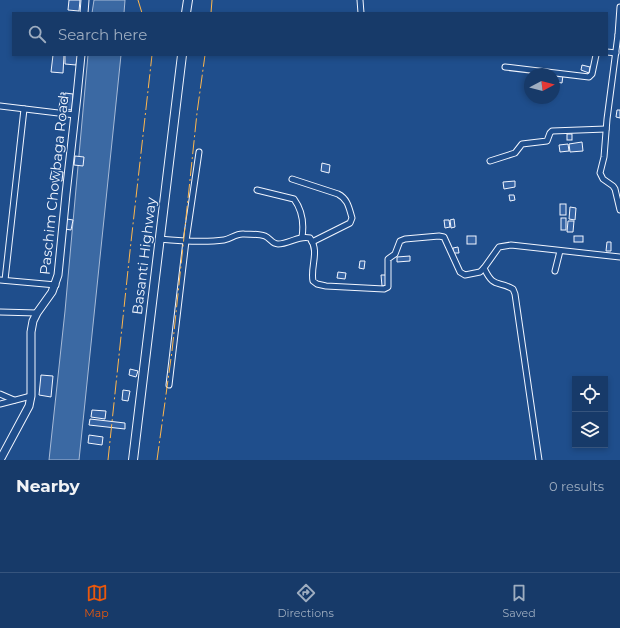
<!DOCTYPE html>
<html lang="en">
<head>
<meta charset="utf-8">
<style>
	:root { --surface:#173a69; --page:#244571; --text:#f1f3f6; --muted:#9eadc0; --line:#36547d; --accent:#ea580c }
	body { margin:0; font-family:Montserrat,sans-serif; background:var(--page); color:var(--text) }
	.controls { position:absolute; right:12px; bottom:12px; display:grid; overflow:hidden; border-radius:0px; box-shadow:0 2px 6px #0003 }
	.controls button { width:36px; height:36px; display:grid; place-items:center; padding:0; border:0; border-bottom:1px solid var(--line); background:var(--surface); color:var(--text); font:20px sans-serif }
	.compass { position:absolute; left:524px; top:68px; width:36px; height:36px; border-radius:50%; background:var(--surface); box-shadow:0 2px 6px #0003; rotate:83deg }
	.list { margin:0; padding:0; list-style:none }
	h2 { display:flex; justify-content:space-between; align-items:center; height:52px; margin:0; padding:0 16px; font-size:17px }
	h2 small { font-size:13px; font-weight:400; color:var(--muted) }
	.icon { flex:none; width:22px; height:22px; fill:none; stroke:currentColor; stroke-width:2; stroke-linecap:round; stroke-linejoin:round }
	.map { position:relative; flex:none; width:620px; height:460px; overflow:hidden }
	.search { position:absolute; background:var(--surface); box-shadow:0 2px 6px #0003; left:12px; right:12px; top:12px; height:44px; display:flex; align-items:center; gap:10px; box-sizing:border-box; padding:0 14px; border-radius:0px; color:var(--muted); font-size:15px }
	.sheet { height:112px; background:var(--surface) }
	nav { display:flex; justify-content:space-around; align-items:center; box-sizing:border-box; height:56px; border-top:1px solid var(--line); background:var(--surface); font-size:11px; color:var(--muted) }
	nav a { display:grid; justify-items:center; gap:2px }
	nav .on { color:var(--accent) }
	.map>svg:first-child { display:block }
	.water { fill:#3b69a3; stroke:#a8bbd7 }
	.building { fill:#3563a3; stroke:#f2f6ff }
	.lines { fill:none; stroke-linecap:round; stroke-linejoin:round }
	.street-casing { stroke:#f2f6ff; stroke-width:7 }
	.secondary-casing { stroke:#f2f6ff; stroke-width:9 }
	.primary-casing { stroke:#f2f6ff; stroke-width:10 }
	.street { stroke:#1f4e8c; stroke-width:5 }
	.secondary { stroke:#1f4e8c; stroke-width:7 }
	.primary { stroke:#1f4e8c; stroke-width:8 }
	.power { stroke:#ffb74d; stroke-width:1; stroke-dasharray:14 3 2 3; stroke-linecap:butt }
	.labels { text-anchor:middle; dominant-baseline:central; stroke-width:3; stroke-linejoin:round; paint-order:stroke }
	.street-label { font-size:14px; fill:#f2f6ff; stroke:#1f4e8c }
</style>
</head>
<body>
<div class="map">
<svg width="620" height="460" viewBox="0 0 620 460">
	<rect width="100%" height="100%" fill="#1f4e8c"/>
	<!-- water -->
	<g class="water">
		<path d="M94,0H125L124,13H92Z"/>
		<path d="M88,55H121L79,460H49L65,311Z"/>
	</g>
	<!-- building -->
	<g class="building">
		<path d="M69,0H80L79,11L68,10Z"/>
		<path d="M53,55H64L63,73L51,72Z"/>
		<path d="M65,55H78L76,65L65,64Z"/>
		<path d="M582,65L590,67L589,73L581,70Z"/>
		<path d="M557,75H563L562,83L556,82Z"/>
		<path d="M61,93H64L62,109L59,108Z"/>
		<path d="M65,93L73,94L72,110L64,109Z"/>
		<path d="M617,110H620V118L616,117Z"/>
		<rect x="567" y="134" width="5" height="6"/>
		<path d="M582,142L583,151L570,152L569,144Z"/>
		<path d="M568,144L569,151L560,152L559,145Z"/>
		<path d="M75,156L84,157L83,166L74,165Z"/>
		<path d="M322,163L330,165L329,173L321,171Z"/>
		<path d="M52,170L63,172L62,181L50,179Z"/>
		<path d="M515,181V187L504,189L503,182Z"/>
		<path d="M509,195H514L515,200L510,201Z"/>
		<rect x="560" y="204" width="6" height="11"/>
		<path d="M570,207L576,208L575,220L569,219Z"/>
		<rect x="561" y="218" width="5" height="12"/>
		<path d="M67,219L73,220L71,230L65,229Z"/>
		<path d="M454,219L455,227L451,228L450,220Z"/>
		<path d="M444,220H449L450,227L445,228Z"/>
		<path d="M568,221H574L573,232H567Z"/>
		<rect x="467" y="236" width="9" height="8"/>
		<rect x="574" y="236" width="9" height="6"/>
		<path d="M607,242H611V251H606Z"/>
		<path d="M458,247L459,253H453V248Z"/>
		<path d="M410,256V261L397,262V257Z"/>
		<path d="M360,261H365L364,269L359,268Z"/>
		<path d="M338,272L346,273L345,279L337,278Z"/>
		<path d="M381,275H386L387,286H382Z"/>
		<path d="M130,369L138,371L136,377L129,375Z"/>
		<path d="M41,375L53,376L51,397L39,395Z"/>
		<path d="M123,390L130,391L128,401L122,400Z"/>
		<path d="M92,410L106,411L105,419L91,417Z"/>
		<path d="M90,419L125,423V429L89,425Z"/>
		<path d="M89,435L103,437L102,445L88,443Z"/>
	</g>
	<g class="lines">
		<defs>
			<g id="street">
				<path d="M360,0L361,13"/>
				<path d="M620,7L618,35L620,36"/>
				<path d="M618,35L607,119L604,157L600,173L603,179L613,186L615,189L620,210"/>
				<path d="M607,52L616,53"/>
				<path d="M505,67L589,77L592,74L596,55"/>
				<path d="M0,106L75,115"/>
				<path d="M490,161L515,153L522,144L547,141L550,133L552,131L606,129"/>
				<path d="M292,179L338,194C348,199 349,208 352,218L350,223L312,242"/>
				<path d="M257,190L294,199C302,210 304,224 302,237"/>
				<path d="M159,239C180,241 203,243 224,240C231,239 236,233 244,234C250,234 259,234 265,236C270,238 272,244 278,244C289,244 299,235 310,238C320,252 310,266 313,281L317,284L326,286L384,289L388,287V259L395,254L400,241L405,239L439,236L444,237L460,272L465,275L480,272L484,268L499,247L511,245L620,257"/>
				<path d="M484,268C494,289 497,280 513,289L515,294L539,460"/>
				<path d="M555,271L560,251"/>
				<path d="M0,280L56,285"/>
				<path d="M5,280L24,109"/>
				<path d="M0,312L37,313"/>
				<path d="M169,385L186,241L199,152"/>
				<path d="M0,394L14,400"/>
				<path d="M0,404L31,396"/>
			</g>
			<g id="secondary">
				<path d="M84,13L85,0"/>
				<path d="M0,460L29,406L31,396V332L33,321L37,313L52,292L58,275L66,194L77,96L81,55"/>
			</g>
			<g id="primary">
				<path d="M186,13L188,0"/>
				<path d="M133,460L182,55"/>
			</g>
		</defs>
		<!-- street casing -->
		<use href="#street" class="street-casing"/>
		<!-- secondary casing -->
		<use href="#secondary" class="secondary-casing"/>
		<!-- primary casing -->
		<use href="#primary" class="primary-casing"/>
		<!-- street -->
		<use href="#street" class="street"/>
		<!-- secondary -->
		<use href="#secondary" class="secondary"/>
		<!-- primary -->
		<use href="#primary" class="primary"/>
		<!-- power -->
		<g class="power">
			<path d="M138,0L142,13"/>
			<path d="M211,13L212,0"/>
			<path d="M108,460L130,251L152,55"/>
			<path d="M157,460L172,351L197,113L205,55"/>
		</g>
	</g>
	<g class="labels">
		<!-- street labels -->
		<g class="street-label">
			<text transform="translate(54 185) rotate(-84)">Paschim Chowbaga Road</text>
			<text transform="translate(144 256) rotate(-83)">Basanti Highway</text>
		</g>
	</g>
</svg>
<div class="controls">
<button><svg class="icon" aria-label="locate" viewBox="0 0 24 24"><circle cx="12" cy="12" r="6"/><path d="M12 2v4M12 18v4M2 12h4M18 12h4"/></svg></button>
<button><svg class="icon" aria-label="layers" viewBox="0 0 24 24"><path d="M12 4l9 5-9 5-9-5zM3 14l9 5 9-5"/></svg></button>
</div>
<svg class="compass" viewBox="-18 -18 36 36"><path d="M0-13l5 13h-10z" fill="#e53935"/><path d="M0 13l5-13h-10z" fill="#9eadc0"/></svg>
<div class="search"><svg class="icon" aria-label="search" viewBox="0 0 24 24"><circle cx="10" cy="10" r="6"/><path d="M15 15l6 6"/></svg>Search here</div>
</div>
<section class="sheet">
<h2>Nearby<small>0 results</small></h2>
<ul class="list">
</ul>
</section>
<nav>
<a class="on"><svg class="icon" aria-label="map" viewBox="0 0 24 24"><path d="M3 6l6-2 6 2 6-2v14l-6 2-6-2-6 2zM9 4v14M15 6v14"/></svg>Map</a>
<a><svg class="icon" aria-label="directions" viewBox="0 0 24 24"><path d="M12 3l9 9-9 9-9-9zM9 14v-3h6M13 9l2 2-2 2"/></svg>Directions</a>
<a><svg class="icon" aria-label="saved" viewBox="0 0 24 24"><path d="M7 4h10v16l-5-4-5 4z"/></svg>Saved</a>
</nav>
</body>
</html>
